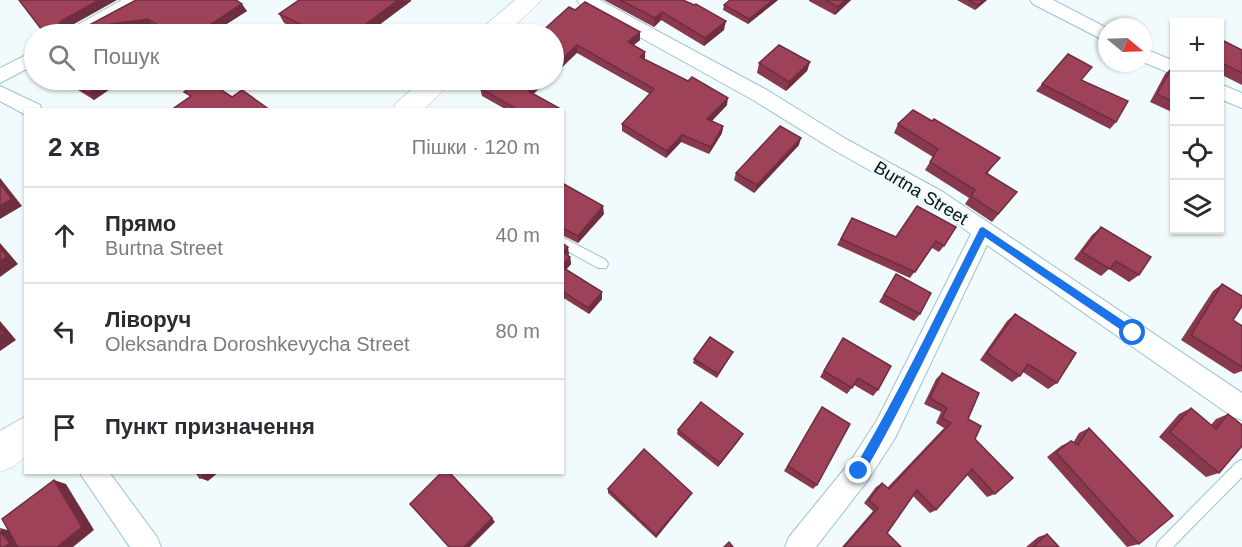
<!DOCTYPE html>
<html lang="uk">
<head>
<meta charset="utf-8">
<style>
	:root { --surface:#fff; --page:#f7f7f7; --text:#2b2b33; --muted:#7c7c81; --line:#e1e1e2 }
	body { margin:0; font-family:Helvetica,sans-serif; background:var(--page); color:var(--text) }
	.controls { position:absolute; right:18px; top:18px; display:grid; overflow:hidden; border-radius:0px; box-shadow:0 2px 4px #0004 }
	.controls button { width:54px; height:54px; display:grid; place-items:center; padding:0; border:0; border-bottom:2px solid var(--line); background:var(--surface); color:var(--text); font:30px sans-serif }
	.compass { position:absolute; left:1098px; top:18px; width:54px; height:54px; border-radius:50%; background:var(--surface); box-shadow:0 2px 4px #0004; rotate:109deg }
	.stop { position:absolute; width:18px; height:18px; margin:-14px; border:4px solid #1a73e8; border-radius:50%; background:#fff }
	.stop.end { background:#1a73e8; border-color:#fff; box-shadow:0 2px 6px #0008 }
	.list { margin:0; padding:0; list-style:none }
	h2 { display:flex; justify-content:space-between; align-items:center; height:78px; margin:0; padding:0 24px; font-size:26px }
	h2 small { font-size:20px; font-weight:400; color:var(--muted) }
	.list li { display:grid; grid-template-columns:39px 1fr auto; gap:18px; align-items:center; box-sizing:border-box; height:96px; padding:0 24px; border-top:2px solid var(--line) }
	.list b { display:block; font-size:22px; white-space:nowrap }
	.list p { margin:0; font-size:20px; white-space:nowrap; color:var(--muted) }
	.list em { font-size:20px; font-style:normal; color:var(--muted) }
	.icon { flex:none; width:33px; height:33px; fill:none; stroke:currentColor; stroke-width:2; stroke-linecap:round; stroke-linejoin:round }
	.map { position:relative; flex:none; width:1242px; height:547px; overflow:hidden }
	.search { position:absolute; background:var(--surface); box-shadow:0 2px 4px #0004; left:24px; top:24px; width:540px; height:66px; display:flex; align-items:center; gap:15px; box-sizing:border-box; padding:0 21px; border-radius:33px; color:var(--muted); font-size:22px }
	.panel { position:absolute; background:var(--surface); box-shadow:0 2px 4px #0004; left:24px; top:108px; width:540px; height:366px; border-radius:0px }
	.map>svg:first-child { display:block }
	.lines { fill:none; stroke-linecap:round; stroke-linejoin:round }
	.lane-casing { stroke:#9ac4cf; stroke-width:2 }
	.street-casing { stroke:#9ac4cf; stroke-width:2 }
	.secondary-casing { stroke:#9ac4cf; stroke-width:1 }
	.lane { fill:#fff; fill-rule:evenodd }
	.street { fill:#fff; fill-rule:evenodd }
	.secondary { fill:#fff; fill-rule:evenodd }
	.wall { fill:#88394d }
	.shaded-wall { fill:#6f2e3f }
	.building { fill:#9e425a; stroke:#6f2e3f; stroke-width:1.5 }
	.route { fill:#1a73e8 }
	.labels { text-anchor:middle; dominant-baseline:central; stroke-width:6; stroke-linejoin:round; paint-order:stroke }
	.street-label { font-size:18px; fill:#051418; stroke:#f1fafc }
</style>
</head>
<body>
<div class="map">
<svg width="1242" height="547" viewBox="0 0 1242 547">
	<rect width="100%" height="100%" fill="#f1fafc"/>
	<g class="lines">
		<defs>
			<g id="lane">
				<path d="M562,237L606,260L608,264L606,268H598L562,248Z"/>
				<path d="M1242,460V477L1173,547H1156L1158,542L1237,462Z"/>
			</g>
			<g id="street">
				<path d="M122,0H145L142,4L87,34H65L68,30Z"/>
				<path d="M577,0H600L767,90L846,139L943,192L1242,393V420L1233,417L987,245L895,438L868,480L816,547H785L789,537L850,462L877,420L971,234L929,204L832,149L753,100L580,4Z"/>
				<path d="M1030,0H1053L1107,28V42L1033,4Z"/>
				<path d="M1143,48L1174,61V75L1143,62Z"/>
				<path d="M34,51V65L0,83V68Z"/>
				<path d="M1220,84L1242,93V108L1220,99Z"/>
				<path d="M0,86L40,105L42,110H26V115L0,101Z"/>
				<path d="M79,472H109L157,537L161,547H130Z"/>
			</g>
			<g id="secondary">
				<path d="M515,0H542L506,34H479L482,28Z"/>
				<path d="M423,80H453L424,110H393L396,103Z"/>
				<path d="M26,416V456L13,467L0,472V431Z"/>
			</g>
		</defs>
		<!-- lane casing -->
		<use href="#lane" class="lane-casing"/>
		<!-- street casing -->
		<use href="#street" class="street-casing"/>
		<!-- secondary casing -->
		<use href="#secondary" class="secondary-casing"/>
		<!-- lane -->
		<use href="#lane" class="lane"/>
		<!-- street -->
		<use href="#street" class="street"/>
		<!-- secondary -->
		<use href="#secondary" class="secondary"/>
	</g>
	<!-- wall -->
	<g class="wall">
		<path d="M136,0L247,11L211,34H167L153,26L109,32L105,34H45L67,28V29H82Z"/>
		<path d="M299,0H411V1L367,34H308L284,23L279,14Z"/>
		<path d="M604,0H683L724,30L704,46L661,20L654,27Z"/>
		<path d="M778,0L748,24L723,10L724,5Z"/>
		<path d="M809,0H851L835,15L809,1Z"/>
		<path d="M957,0H987L975,10Z"/>
		<path d="M554,34L640,40L633,45L645,60L727,105L712,121L723,126L722,133L709,154L681,142L666,158L622,131V124L650,94L577,53Z"/>
		<path d="M1220,39L1242,50V85L1220,74Z"/>
		<path d="M810,62L807,71L786,91L757,73L759,63Z"/>
		<path d="M1173,66H1174V113L1150,102L1165,74Z"/>
		<path d="M62,80H106L113,87L94,100Z"/>
		<path d="M304,80H331L321,89Z"/>
		<path d="M1081,80L1116,122L1110,129L1036,91L1042,84Z"/>
		<path d="M480,88L533,94L559,108L560,110H507L482,96Z"/>
		<path d="M898,124L993,166L987,174L1017,192L992,222L965,204L969,198L925,170L933,157L894,133Z"/>
		<path d="M799,145L754,193L734,180L736,173Z"/>
		<path d="M562,183L604,214L578,243L562,235Z"/>
		<path d="M917,206L944,246L939,252L932,248L910,278L837,245L852,218L896,237Z"/>
		<path d="M1101,227L1139,275L1129,282L1109,269L1101,276L1074,259L1092,235Z"/>
		<path d="M562,243L569,254L568,255L570,257L571,264L566,270L602,292V299L589,314L562,297Z"/>
		<path d="M896,274L920,314L914,321L879,302Z"/>
		<path d="M1222,284L1233,320L1242,326V371L1234,374L1181,340L1213,291Z"/>
		<path d="M1015,314L1057,383L1048,389L1023,372L1020,376L1012,382L980,360L1007,321Z"/>
		<path d="M843,338L878,390L873,396L854,385L847,394L820,377Z"/>
		<path d="M733,352L717,378L693,363L694,359Z"/>
		<path d="M942,373L968,419L995,494L987,497L967,475L936,510L930,513L913,496L887,533L901,547H842L873,511L864,503L876,487L882,483L887,488L944,428L936,423L941,412L924,404L936,379Z"/>
		<path d="M822,407L817,485L813,489L784,471L818,413Z"/>
		<path d="M1191,408L1211,425L1216,419L1228,414L1219,473L1206,477L1159,437L1179,414Z"/>
		<path d="M1089,428L1139,544L1127,547L1047,457L1061,446L1071,441L1073,443L1079,433Z"/>
		<path d="M678,430L740,439L718,467L677,434Z"/>
		<path d="M608,489L690,496L656,538L608,493Z"/>
		<path d="M1047,534L1059,547H1026L1038,537Z"/>
	</g>
	<!-- shaded-wall -->
	<g class="shaded-wall">
		<path d="M99,0H117L67,28L64,34L57,29L61,21Z"/>
		<path d="M398,0L411,1L367,34H353Z"/>
		<path d="M773,0H778L748,24L749,19Z"/>
		<path d="M845,0H851L835,15L838,7Z"/>
		<path d="M984,0H987L975,10L978,5Z"/>
		<path d="M242,4L247,11L211,34H196Z"/>
		<path d="M662,12L661,20L654,27L655,18Z"/>
		<path d="M148,19L153,26L109,32L105,34H89L103,25Z"/>
		<path d="M726,21L724,30L704,46L705,38Z"/>
		<path d="M640,32V40L628,50V42Z"/>
		<path d="M577,45V53L554,75V67Z"/>
		<path d="M645,52V59L640,57Z"/>
		<path d="M810,62L807,71L786,91L789,82Z"/>
		<path d="M107,80L113,87L94,100L88,93Z"/>
		<path d="M316,80H331L321,89Z"/>
		<path d="M540,80H549L529,98L528,91Z"/>
		<path d="M728,98L727,105L706,127L707,119Z"/>
		<path d="M723,126L722,133L709,154L711,147Z"/>
		<path d="M682,135L681,142L666,158L667,151Z"/>
		<path d="M801,138L799,145L754,193L757,185Z"/>
		<path d="M0,178L22,206L0,219Z"/>
		<path d="M603,206L604,214L578,243V236Z"/>
		<path d="M0,243L18,264L0,277Z"/>
		<path d="M568,247L569,254L564,260L563,252Z"/>
		<path d="M570,257L571,264L562,274V265Z"/>
		<path d="M602,292V299L589,314L588,308Z"/>
		<path d="M0,321L16,340L0,351Z"/>
		<path d="M743,434L740,439L718,467L720,463Z"/>
		<path d="M206,472H219L208,481L200,478Z"/>
		<path d="M54,480L66,484L94,530L73,547H57Z"/>
		<path d="M692,493L690,496L656,538V535Z"/>
		<path d="M492,518L495,522L470,547H464Z"/>
		<path d="M0,528L11,531L22,547H4Z"/>
	</g>
	<!-- building -->
	<g class="building">
		<path d="M19,0H99L61,21L57,29H82L136,0H236L242,4L196,34H172L148,19L103,25L89,34H45Z"/>
		<path d="M299,0H398L353,34H321L279,14Z"/>
		<path d="M620,0H683L694,5L696,4L726,21L705,38L662,12L655,18Z"/>
		<path d="M730,0H773L749,19L724,5Z"/>
		<path d="M825,0H845L838,7Z"/>
		<path d="M968,0H984L978,5Z"/>
		<path d="M585,2L640,32L628,42L645,52L640,57L688,81L692,77L728,98L707,119L723,126L711,147L682,135L667,151L622,124L654,89L577,45L554,67V34H539L569,7L575,10Z"/>
		<path d="M1220,39L1242,50V73L1220,62Z"/>
		<path d="M779,45L810,62L789,82L759,63Z"/>
		<path d="M1068,54L1092,67L1081,80L1128,101L1116,122L1042,84Z"/>
		<path d="M1173,66H1174V102L1157,94Z"/>
		<path d="M66,80H107L88,93Z"/>
		<path d="M202,80H206L232,97L242,90L270,110H171L191,96L184,92Z"/>
		<path d="M490,80H540L528,91L559,108L558,110H518L480,88Z"/>
		<path d="M913,110L932,121L934,119L1000,158L986,173L1017,192L998,214L971,196L975,190L930,162L938,149L898,124Z"/>
		<path d="M780,126L801,138L757,185L736,173Z"/>
		<path d="M0,183L12,199L0,206Z"/>
		<path d="M562,183L603,206L578,236L562,228Z"/>
		<path d="M917,206L956,227L944,246L936,241L915,272L841,239L852,218L896,237Z"/>
		<path d="M1101,227L1151,257L1139,275L1116,261L1110,269L1082,252Z"/>
		<path d="M562,243L568,247L563,252L570,257L562,265Z"/>
		<path d="M0,248L7,257L0,261Z"/>
		<path d="M562,267L602,292L588,308L562,291Z"/>
		<path d="M896,274L931,293L920,314L884,295Z"/>
		<path d="M1222,284L1242,296V306L1233,320L1242,326V367L1191,335Z"/>
		<path d="M1015,314L1076,353L1057,383L1028,364L1020,376L987,353Z"/>
		<path d="M0,329L4,333L0,336Z"/>
		<path d="M710,337L733,352L718,374L694,359Z"/>
		<path d="M843,338L891,366L878,390L858,378L852,388L824,371Z"/>
		<path d="M942,373L979,393L968,419L981,426L975,439L1013,478L995,494L972,469L936,510L917,490L887,533L901,547H844L878,508L869,500L882,483L889,489L951,423L942,418L947,408L930,398Z"/>
		<path d="M701,402L743,434L720,463L678,430Z"/>
		<path d="M822,407L850,424L817,485L788,466Z"/>
		<path d="M1191,408L1216,429L1228,414L1242,425V446L1219,473L1170,432Z"/>
		<path d="M1089,428L1173,516L1139,544L1056,452L1071,441L1078,445Z"/>
		<path d="M644,449L692,493L656,535L608,489Z"/>
		<path d="M196,472H206L200,478Z"/>
		<path d="M442,472H449L492,518L464,547H449L410,504Z"/>
		<path d="M54,480L82,527L57,547H18L2,519Z"/>
		<path d="M0,531L10,543L4,547H0Z"/>
		<path d="M1047,534L1059,547H1033Z"/>
		<path d="M729,542L733,547H724Z"/>
	</g>
	<!-- route -->
	<path class="route" d="M983,227L1137,330V336H1130L985,237C944,317 908,398 863,475H855V467C901,390 939,308 980,228Z"/>
	<g class="labels">
		<!-- street labels -->
		<g class="street-label">
			<text transform="translate(921 193) rotate(31)">Burtna Street</text>
		</g>
	</g>
</svg>
<div class="controls">
<button>+</button>
<button>−</button>
<button><svg class="icon" aria-label="locate" viewBox="0 0 24 24"><circle cx="12" cy="12" r="6"/><path d="M12 2v4M12 18v4M2 12h4M18 12h4"/></svg></button>
<button><svg class="icon" aria-label="layers" viewBox="0 0 24 24"><path d="M12 4l9 5-9 5-9-5zM3 14l9 5 9-5"/></svg></button>
</div>
<svg class="compass" viewBox="-18 -18 36 36"><path d="M0-13l5 13h-10z" fill="#e53935"/><path d="M0 13l5-13h-10z" fill="#7c7c81"/></svg>
<div class="stop" style="left:1133px;top:333px"></div>
<div class="stop end" style="left:859px;top:471px"></div>
<div class="search"><svg class="icon" aria-label="search" viewBox="0 0 24 24"><circle cx="10" cy="10" r="6"/><path d="M15 15l6 6"/></svg>Пошук</div>
<section class="panel">
<h2>2 хв<small>Пішки · 120 m</small></h2>
<ul class="list">
<li><svg class="icon" aria-label="ahead" viewBox="0 0 24 24"><path d="M12 20V5M6 11l6-6 6 6"/></svg><div><b>Прямо</b><p>Burtna Street</p></div><em>40 m</em></li>
<li><svg class="icon" aria-label="left" viewBox="0 0 24 24"><path d="M17 20v-9H6M10 6l-5 5 5 5"/></svg><div><b>Ліворуч</b><p>Oleksandra Doroshkevycha Street</p></div><em>80 m</em></li>
<li><svg class="icon" aria-label="arrive" viewBox="0 0 24 24"><path d="M6 21V4h12l-3 4 3 4H6"/></svg><div><b>Пункт призначення</b></div></li>
</ul>
</section>
</div>
</body>
</html>
